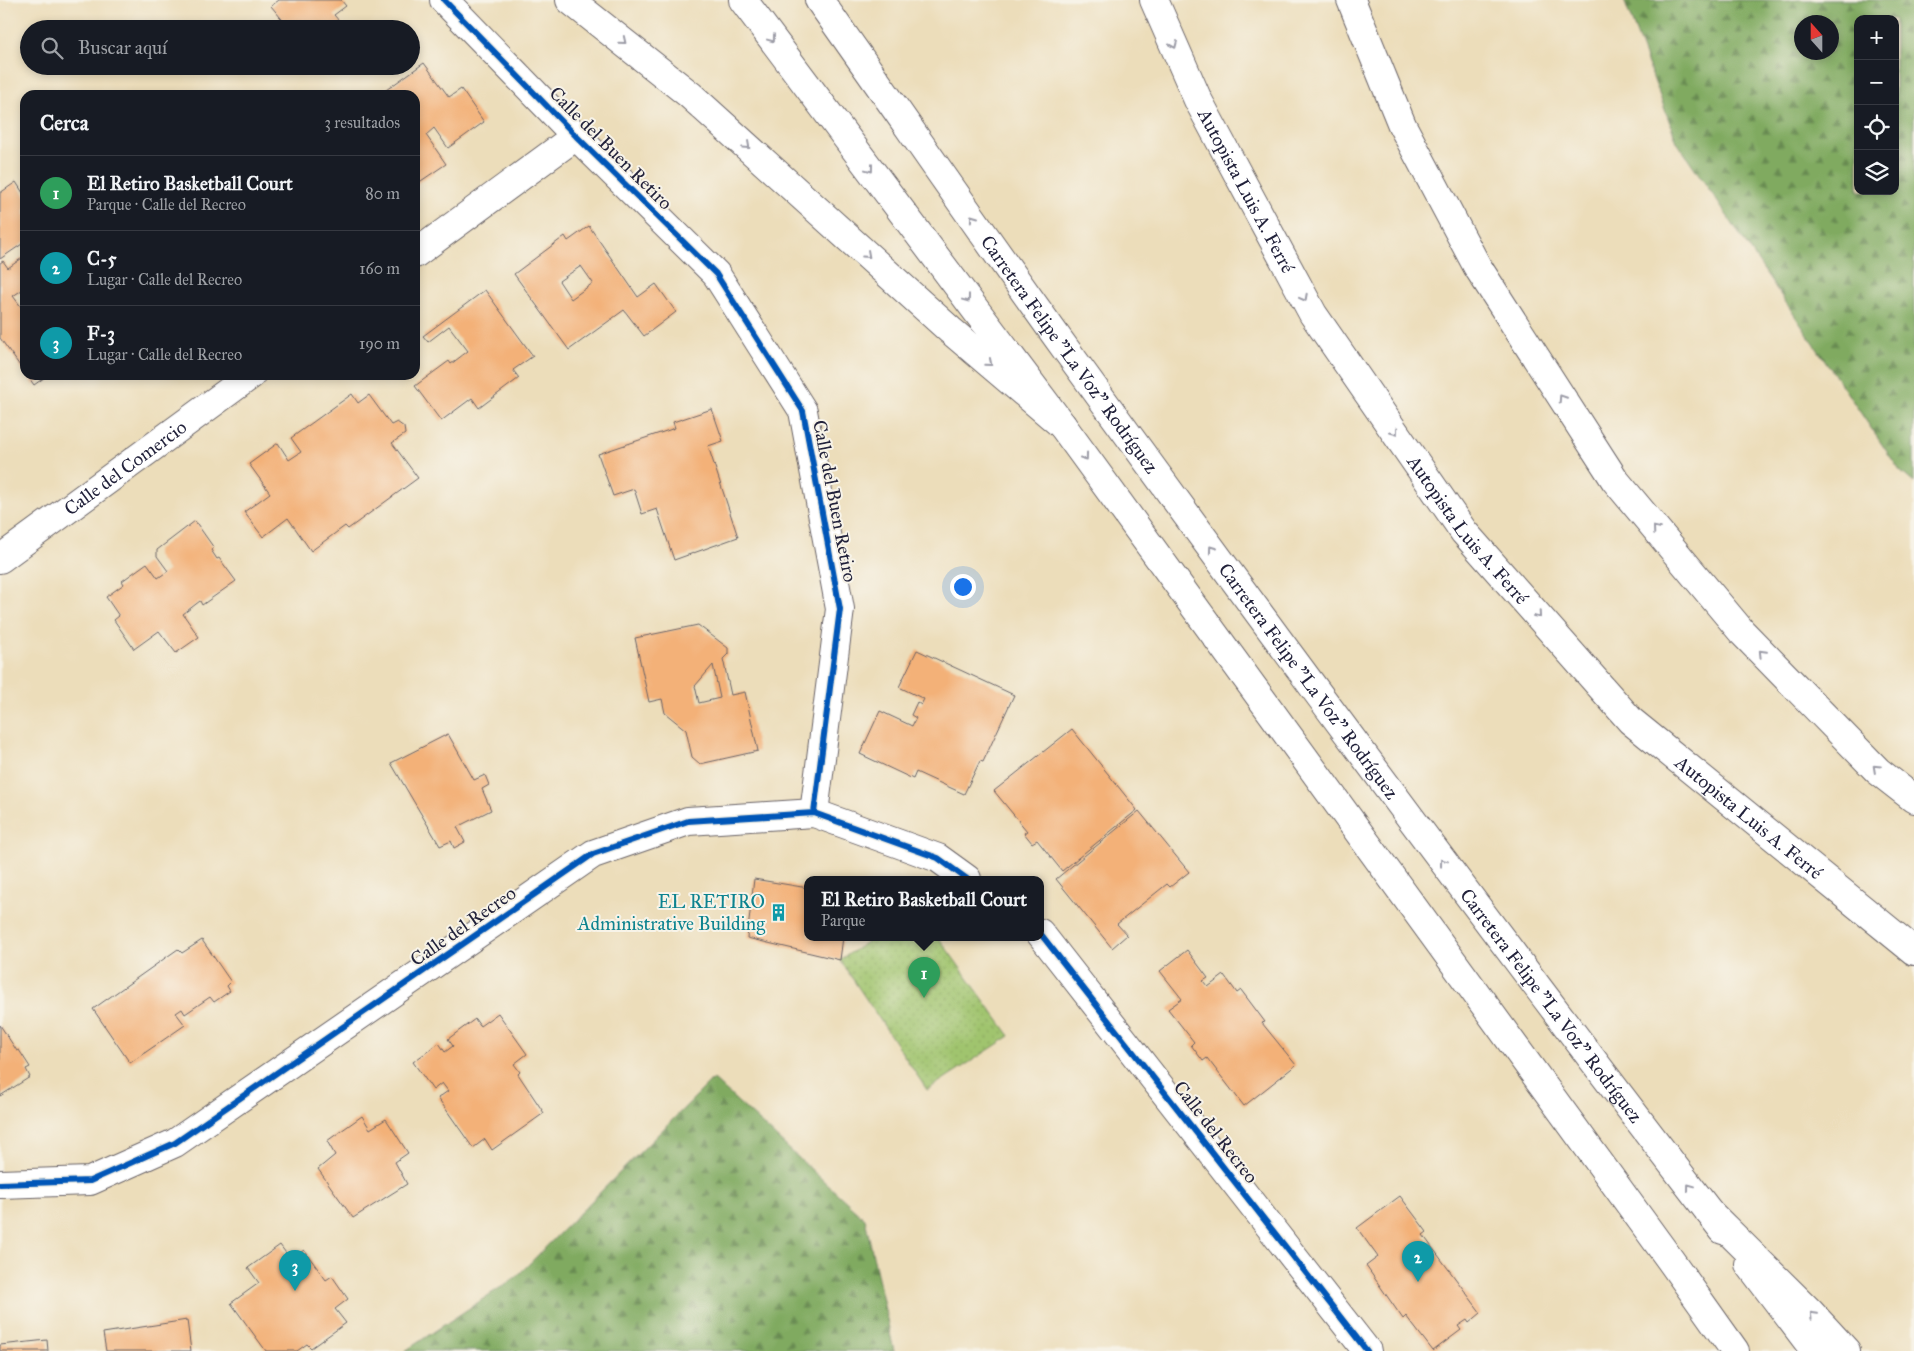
<!DOCTYPE html>
<html lang="es">
<head>
<meta charset="utf-8">
<style>
	:root { --surface:#171b24; --page:#20242c; --text:#f1f3f6; --muted:#9ea1a6; --line:#363941; --accent:#2563eb }
	body { margin:0; font-family:"IM FELL Great Primer",serif; background:var(--page); color:var(--text) }
	.controls { position:absolute; right:15px; top:15px; display:grid; overflow:hidden; border-radius:10px; box-shadow:0 2px 8px #0003 }
	.controls button { width:45px; height:45px; display:grid; place-items:center; padding:0; border:0; border-bottom:1px solid var(--line); background:var(--surface); color:var(--text); font:25px sans-serif }
	.compass { position:absolute; left:1794px; top:15px; width:45px; height:45px; border-radius:50%; background:var(--surface); box-shadow:0 2px 8px #0003; rotate:339deg }
	.you { position:absolute; left:962px; top:586px; width:18px; height:18px; margin:-12px; border:4px solid #fff; border-radius:50%; background:#1a73e8; box-shadow:0 0 0 8px #1a73e833 }
	.badge { display:grid; place-items:center; width:32px; height:32px; border-radius:50%; background:var(--accent); color:#fff; font-size:16px; font-weight:700 }
	.pin { position:absolute; translate:-50% -41px; filter:drop-shadow(0 1px 2px #0008) }
	.pin::after { content:''; position:absolute; top:26px; width:18px; height:15px; background:inherit; clip-path:polygon(0 0,100% 0,50% 100%) }
	.popup { position:absolute; left:804px; top:876px; width:240px; height:65px; box-sizing:border-box; display:grid; place-content:center; border-radius:10px; background:var(--surface); filter:drop-shadow(0 1px 4px #0005); font-size:16px; white-space:nowrap; color:var(--muted) }
	.popup b { font-size:19px; color:var(--text) }
	.popup::after { content:''; position:absolute; left:50%; top:100%; margin-left:-10px; border:10px solid transparent; border-top-color:var(--surface) }
	.list { margin:0; padding:0; list-style:none }
	h2 { display:flex; justify-content:space-between; align-items:center; height:65px; margin:0; padding:0 20px; font-size:21px }
	h2 small { font-size:16px; font-weight:400; color:var(--muted) }
	.list li { display:grid; grid-template-columns:32px 1fr auto; gap:15px; align-items:center; box-sizing:border-box; height:75px; padding:0 20px; border-top:1px solid var(--line) }
	.list b { display:block; font-size:19px; white-space:nowrap }
	.list p { margin:0; font-size:16px; white-space:nowrap; color:var(--muted) }
	.list em { font-size:16px; font-style:normal; color:var(--muted) }
	.icon { flex:none; width:28px; height:28px; fill:none; stroke:currentColor; stroke-width:2; stroke-linecap:round; stroke-linejoin:round }
	.map { position:relative; flex:none; width:1914px; height:1351px; overflow:hidden }
	.search { position:absolute; background:var(--surface); box-shadow:0 2px 8px #0003; left:20px; top:20px; width:400px; height:55px; display:flex; align-items:center; gap:12px; box-sizing:border-box; padding:0 18px; border-radius:28px; color:var(--muted); font-size:19px }
	.panel { position:absolute; background:var(--surface); box-shadow:0 2px 8px #0003; left:20px; top:90px; width:400px; height:290px; border-radius:15px }
	.map>svg:first-child { display:block }
	.grass { fill:url(#grass-dots); stroke:#617354 }
	.forest { fill:url(#forest-firs); stroke:#51664e; fill-rule:evenodd }
	.building { fill:#f3b178; fill-rule:evenodd }
	.lines { fill:none; stroke-linecap:round; stroke-linejoin:round }
	.minor-casing { stroke:#696367; stroke-width:30 }
	.trunk-casing { stroke:#696367; stroke-width:30 }
	.motorway-casing { stroke:#696367; stroke-width:30 }
	.minor { stroke:#fff; stroke-width:28 }
	.trunk { stroke:#fff; stroke-width:28 }
	.motorway { stroke:#fff; stroke-width:28 }
	.cycleway-casing { stroke:#f7f3e8; stroke-width:9 }
	.cycleway { stroke:#0057b8; stroke-width:6 }
	.oneway { stroke:#9c9ca7 }
	.labels { text-anchor:middle; dominant-baseline:central; stroke-width:4; stroke-linejoin:round; paint-order:stroke }
	.street-label { font-size:19px; fill:#22223b; stroke:#f7f3e8 }
	.culture-label { font-size:19px; fill:#0d838f; stroke:#f7f3e8; text-anchor:end }
</style>
</head>
<body>
<div class="map">
<svg width="1914" height="1351" viewBox="0 0 1914 1351">
	<defs>
		<pattern id="grass-dots" width="8" height="8" patternUnits="userSpaceOnUse" patternTransform="scale(1.25)"><rect width="8" height="8" fill="#a0c46e"/><path d="M2 2h.1M6 6h.1" fill="none" stroke="#8aa860" stroke-width="1.8" stroke-linecap="round"/></pattern>
		<pattern id="forest-firs" width="22" height="20" patternUnits="userSpaceOnUse" patternTransform="scale(1.25)"><rect width="22" height="20" fill="#80aa61"/><path d="M5 1l3.5 6h-7zM16 11l3.5 6h-7z" fill="#688a51"/></pattern>
	</defs>
	<rect width="100%" height="100%" fill="#f7f3e8"/>
	<filter id="ink" filterUnits="userSpaceOnUse"><feTurbulence type="fractalNoise" baseFrequency=".02" numOctaves="2"/><feDisplacementMap in="SourceGraphic" scale="10" xChannelSelector="R" yChannelSelector="G"/><feConvolveMatrix kernelMatrix="1 2 1 2 8 2 1 2 1" color-interpolation-filters="sRGB"/></filter>
	<filter id="wash" filterUnits="userSpaceOnUse"><feTurbulence type="fractalNoise" baseFrequency=".0096" numOctaves="4" result="noise"/><feDisplacementMap in="SourceGraphic" scale="20" xChannelSelector="R" yChannelSelector="G"/><feGaussianBlur stdDeviation="1.12" result="paint"/><feColorMatrix in="noise" values="0 0 0 0 0 0 0 0 0 0 0 0 0 0 0 0 0 1.4 0 .05"/><feComposite in="paint" operator="in"/></filter>
	<g filter="url(#wash)">
		<rect width="100%" height="100%" fill="#ecddba"/>
		<!-- grass -->
		<path class="grass" d="M874,937H938L1010,1036L927,1090L840,960Z"/>
		<!-- forest -->
		<g class="forest">
			<path d="M1624,0H1914V483L1900,471L1677,142ZM1858,19H1895V191H1858ZM1802,22H1832V52H1802Z"/>
			<path d="M713,1079L865,1219L894,1351H405L516,1277Z"/>
		</g>
		<g id="blocks">
			<!-- building -->
			<g class="building">
				<path d="M279,0H341L346,6L334,15L346,29H290L271,6Z"/>
				<path d="M424,63L449,97L461,89L484,122L448,148L434,128L426,135L446,164L415,185V95H379Z"/>
				<path d="M16,182L25,196V242L0,259V193Z"/>
				<path d="M589,226L638,297L656,284L676,312L644,336L624,310L569,350L514,274L565,236L568,241ZM581,266L593,283L571,299L559,281Z"/>
				<path d="M25,256V288L13,296L25,312V373L0,338V263L3,261L8,268Z"/>
				<path d="M485,290L533,356L513,370L519,378L479,408L472,398L441,421L415,386L449,361L451,364L468,351L449,326L428,342L423,336Z"/>
				<path d="M27,375H48L34,385Z"/>
				<path d="M352,394L358,403L369,395L391,425L397,422L404,427L405,434L392,443L418,478L348,529L345,526L311,551L288,518L263,537L244,512L270,493L249,464L278,443L289,460L301,452L291,438Z"/>
				<path d="M712,409L723,441L708,446L738,537L674,560L657,509L642,514L634,489L613,496L598,454L675,428L673,422Z"/>
				<path d="M195,521L214,548L211,550L217,559L219,558L236,581L202,605L200,601L183,614L199,637L176,653L159,631L134,649L114,620L119,616L106,597L124,584L122,581L147,563L158,578L168,571L157,556V550Z"/>
				<path d="M698,625L728,648V654L723,659L731,695L745,692L758,751L700,764L692,757L686,730L665,713L662,699L649,702L635,638ZM713,665L720,698L699,703L695,686Z"/>
				<path d="M917,650L1014,695L983,762L980,761L964,794L916,772L913,779L860,754L880,711L912,726L916,718L911,715L917,702L921,705L924,699L899,687Z"/>
				<path d="M1072,729L1137,810L1062,871L1037,840L1032,843L1024,833L1027,831L994,791Z"/>
				<path d="M448,734L474,780L485,775L489,785L482,789L491,810L457,827L465,842L454,848L451,841L440,846L391,763Z"/>
				<path d="M1139,811L1189,872L1170,887L1167,884L1117,924L1127,935L1112,948L1056,879Z"/>
				<path d="M754,879L808,888V937H843L840,960L747,938Z"/>
				<path d="M202,940L231,982L227,986L230,991L214,1002L210,997L185,1014L182,1009L176,1013L185,1025L130,1063L93,1009L178,949L182,953Z"/>
				<path d="M1187,950L1208,978L1203,981L1208,987L1224,975L1237,993L1241,990L1265,1022L1262,1023L1296,1065L1244,1106L1207,1058L1203,1061L1191,1045L1194,1042L1168,1009L1182,999L1160,971Z"/>
				<path d="M498,1013L527,1054L514,1064L520,1072L518,1074L544,1113L492,1150L485,1139L473,1148L438,1098L448,1091L442,1083L433,1090L413,1062L439,1043L445,1052L453,1046L448,1039L475,1019L480,1026Z"/>
				<path d="M0,1025L17,1051L19,1050L30,1067L26,1069L30,1077L0,1096Z"/>
				<path d="M362,1116L370,1129L386,1119L408,1153L395,1162L407,1184L353,1218L318,1169L335,1155L327,1141Z"/>
				<path d="M1400,1196L1427,1232L1423,1235L1481,1313L1469,1323L1467,1320L1458,1326L1461,1330L1433,1351L1406,1316L1403,1319L1366,1266L1378,1257L1357,1228Z"/>
				<path d="M280,1245L291,1260L304,1250L326,1280L332,1276L348,1299L335,1309L346,1323L311,1348L307,1344L297,1351H266L231,1303L259,1283L248,1268Z"/>
				<path d="M187,1320L191,1351H106L103,1333Z"/>
				<path d="M47,1340L48,1351H0V1345Z"/>
			</g>
		</g>
	</g>
	<g filter="url(#ink)">
		<use href="#blocks" fill-opacity="0" stroke="#696367" stroke-width="1"/>
		<g class="lines">
			<defs>
				<g id="minor">
					<path d="M444,0L576,136L716,274L803,411L840,609L814,813"/>
					<path d="M415,254L576,136"/>
					<path id="s1" d="M0,559L251,375"/>
					<path d="M1040,933L1367,1351"/>
					<path d="M0,1184L90,1181L175,1143L593,854L688,821L814,813L938,858L967,879"/>
				</g>
				<g id="trunk">
					<path d="M743,0L1062,425L1671,1261L1735,1351"/>
					<path id="s2" d="M819,0C902,117 983,235 1067,351C1282,647 1500,941 1723,1230"/>
					<path d="M1749,1264L1815,1351"/>
				</g>
				<g id="motorway">
					<path d="M570,0L690,95L950,330L1062,425"/>
					<path id="s3" d="M1154,0L1198,100L1313,314L1464,532L1631,721L1914,951"/>
					<path d="M1351,0L1402,125L1477,266L1615,480L1742,632L1878,771L1914,799"/>
					<path d="M1709,1212L1810,1312L1846,1351"/>
				</g>
			</defs>
			<!-- minor casing -->
			<use href="#minor" class="minor-casing"/>
			<!-- trunk casing -->
			<use href="#trunk" class="trunk-casing"/>
			<!-- motorway casing -->
			<use href="#motorway" class="motorway-casing"/>
			<!-- minor -->
			<use href="#minor" class="minor"/>
			<!-- trunk -->
			<use href="#trunk" class="trunk"/>
			<!-- motorway -->
			<use href="#motorway" class="motorway"/>
			<defs>
				<g id="cycleway">
					<path d="M444,0L576,136L716,274L803,411L840,609L814,813"/>
					<path d="M1040,933L1367,1351"/>
					<path d="M0,1184L90,1181L175,1143L593,854L688,821L814,813L938,858L967,879"/>
				</g>
			</defs>
			<!-- cycleway casing -->
			<use href="#cycleway" class="cycleway-casing"/>
			<!-- cycleway -->
			<use href="#cycleway" class="cycleway"/>
		</g>
		<!-- one-way arrows -->
		<defs><path id="oneway-chevron" d="M-2-3.5L2.5 0L-2 3.5" fill="none" stroke-width="1.6" stroke-linecap="round" stroke-linejoin="round" transform="scale(1.25)"/></defs>
		<g class="oneway">
			<use href="#oneway-chevron" transform="translate(772 39) rotate(53)"/>
			<use href="#oneway-chevron" transform="translate(623 41) rotate(39)"/>
			<use href="#oneway-chevron" transform="translate(1174 45) rotate(66)"/>
			<use href="#oneway-chevron" transform="translate(747 146) rotate(42)"/>
			<use href="#oneway-chevron" transform="translate(870 169) rotate(53)"/>
			<use href="#oneway-chevron" transform="translate(973 218) rotate(-125)"/>
			<use href="#oneway-chevron" transform="translate(867 255) rotate(42)"/>
			<use href="#oneway-chevron" transform="translate(1304 298) rotate(62)"/>
			<use href="#oneway-chevron" transform="translate(967 299) rotate(53)"/>
			<use href="#oneway-chevron" transform="translate(989 363) rotate(40)"/>
			<use href="#oneway-chevron" transform="translate(1562 398) rotate(-123)"/>
			<use href="#oneway-chevron" transform="translate(1395 432) rotate(55)"/>
			<use href="#oneway-chevron" transform="translate(1085 457) rotate(54)"/>
			<use href="#oneway-chevron" transform="translate(1656 529) rotate(-130)"/>
			<use href="#oneway-chevron" transform="translate(1212 549) rotate(-126)"/>
			<use href="#oneway-chevron" transform="translate(1538 615) rotate(49)"/>
			<use href="#oneway-chevron" transform="translate(1762 653) rotate(-134)"/>
			<use href="#oneway-chevron" transform="translate(1876 768) rotate(-137)"/>
			<use href="#oneway-chevron" transform="translate(1443 862) rotate(-127)"/>
			<use href="#oneway-chevron" transform="translate(1690 1187) rotate(-127)"/>
			<use href="#oneway-chevron" transform="translate(1813 1315) rotate(-133)"/>
		</g>
	</g>
	<!-- icons -->
	<defs>
		<symbol id="building-bare" viewBox="-9 -9 18 18"><path d="M-4-6H4V6H1V3H-1V6H-4ZM-2.5-4.3h1.7v1.8h-1.7ZM.8-4.3h1.7v1.8H.8ZM-2.5-1h1.7V.8h-1.7ZM.8-1h1.7V.8H.8Z" fill="#0f9aa8" stroke="#f7f3e8" stroke-width="2.5" paint-order="stroke"/></symbol>
	</defs>
	<g fill-rule="evenodd">
		<use href="#building-bare" x="766" y="900" width="25" height="25"/>
	</g>
	<g class="labels">
		<!-- street labels -->
		<g class="street-label">
			<text transform="translate(611 148) rotate(45)">Calle del Buen Retiro</text>
			<text stroke="none"><textPath href="#s3" startOffset="212">Autopista Luis A. Ferré</textPath></text>
			<text stroke="none"><textPath href="#s2" startOffset="434">Carretera Felipe "La Voz" Rodríguez</textPath></text>
			<text stroke="none"><textPath href="#s1" startOffset="155">Calle del Comercio</textPath></text>
			<text transform="translate(835 501) rotate(79)">Calle del Buen Retiro</text>
			<text stroke="none"><textPath href="#s3" startOffset="618">Autopista Luis A. Ferré</textPath></text>
			<text stroke="none"><textPath href="#s2" startOffset="839">Carretera Felipe "La Voz" Rodríguez</textPath></text>
			<text stroke="none"><textPath href="#s3" startOffset="1022">Autopista Luis A. Ferré</textPath></text>
			<text transform="translate(463 926) rotate(-35)">Calle del Recreo</text>
			<text stroke="none"><textPath href="#s2" startOffset="1244">Carretera Felipe "La Voz" Rodríguez</textPath></text>
			<text transform="translate(1216 1132) rotate(52)">Calle del Recreo</text>
		</g>
		<!-- culture labels -->
		<g class="culture-label">
			<text x="765" y="901">EL RETIRO<tspan x="765" dy="22">Administrative Building</tspan></text>
		</g>
	</g>
</svg>
<div class="controls">
<button>+</button>
<button>−</button>
<button><svg class="icon" aria-label="locate" viewBox="0 0 24 24"><circle cx="12" cy="12" r="6"/><path d="M12 2v4M12 18v4M2 12h4M18 12h4"/></svg></button>
<button><svg class="icon" aria-label="layers" viewBox="0 0 24 24"><path d="M12 4l9 5-9 5-9-5zM3 14l9 5 9-5"/></svg></button>
</div>
<svg class="compass" viewBox="-18 -18 36 36"><path d="M0-13l5 13h-10z" fill="#e53935"/><path d="M0 13l5-13h-10z" fill="#9ea1a6"/></svg>
<div class="you"></div>
<div class="pin badge" style="left:924px;top:998px;background:#2e9e5b">1</div>
<div class="popup"><b>El Retiro Basketball Court</b>Parque</div>
<div class="pin badge" style="left:1418px;top:1282px;background:#0f9aa8">2</div>
<div class="pin badge" style="left:295px;top:1291px;background:#0f9aa8">3</div>
<div class="search"><svg class="icon" aria-label="search" viewBox="0 0 24 24"><circle cx="10" cy="10" r="6"/><path d="M15 15l6 6"/></svg>Buscar aquí</div>
<section class="panel">
<h2>Cerca<small>3 resultados</small></h2>
<ul class="list">
<li><span class="badge" style="background:#2e9e5b">1</span><div><b>El Retiro Basketball Court</b><p>Parque · Calle del Recreo</p></div><em>80 m</em></li>
<li><span class="badge" style="background:#0f9aa8">2</span><div><b>C-5</b><p>Lugar · Calle del Recreo</p></div><em>160 m</em></li>
<li><span class="badge" style="background:#0f9aa8">3</span><div><b>F-3</b><p>Lugar · Calle del Recreo</p></div><em>190 m</em></li>
</ul>
</section>
</div>
</body>
</html>
